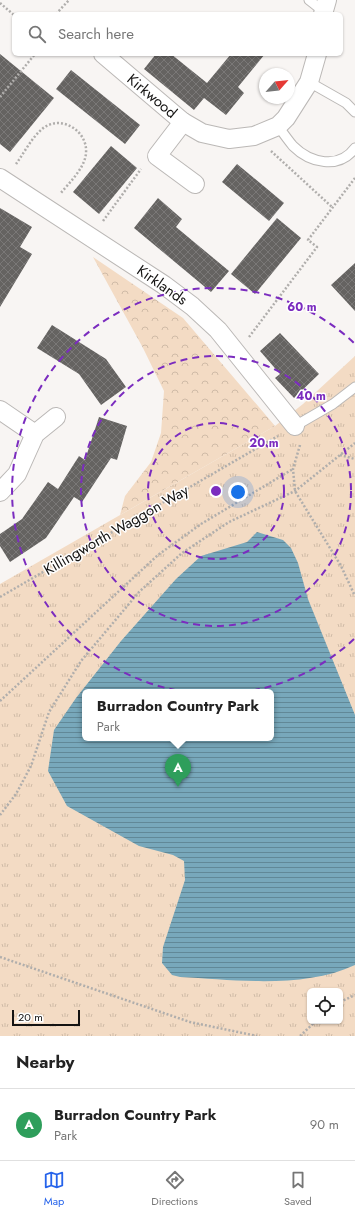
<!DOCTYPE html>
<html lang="en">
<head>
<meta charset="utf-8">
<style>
	:root { --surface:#fff; --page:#f6f6f6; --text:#222; --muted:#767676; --line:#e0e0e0; --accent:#2563eb }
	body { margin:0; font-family:Jost,sans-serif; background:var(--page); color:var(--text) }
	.controls { position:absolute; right:12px; bottom:12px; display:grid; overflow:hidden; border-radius:6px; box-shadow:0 1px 3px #0004 }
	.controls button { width:36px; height:36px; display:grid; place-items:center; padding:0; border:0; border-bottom:1px solid var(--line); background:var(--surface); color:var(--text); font:20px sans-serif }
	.compass { position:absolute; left:259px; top:68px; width:36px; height:36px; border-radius:50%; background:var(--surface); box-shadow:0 1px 3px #0004; rotate:63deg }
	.scale { position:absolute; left:12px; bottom:10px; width:68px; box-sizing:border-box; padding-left:4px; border:2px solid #141312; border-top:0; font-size:11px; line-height:14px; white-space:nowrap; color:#141312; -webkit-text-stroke:3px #fff; paint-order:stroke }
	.you { position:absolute; left:238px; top:492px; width:14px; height:14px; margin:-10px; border:3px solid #fff; border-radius:50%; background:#1a73e8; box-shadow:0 0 0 6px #1a73e833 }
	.badge { display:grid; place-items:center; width:26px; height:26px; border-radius:50%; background:var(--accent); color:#fff; font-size:13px; font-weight:700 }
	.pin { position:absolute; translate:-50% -33px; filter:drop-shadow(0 1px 2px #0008) }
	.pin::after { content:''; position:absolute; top:21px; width:14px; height:12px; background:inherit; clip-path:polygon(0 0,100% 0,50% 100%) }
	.popup { position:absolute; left:82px; top:689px; width:192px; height:52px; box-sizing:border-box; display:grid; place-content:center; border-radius:6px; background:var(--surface); filter:drop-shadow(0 1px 3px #0005); font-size:13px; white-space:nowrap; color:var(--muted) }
	.popup b { font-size:15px; color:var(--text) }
	.popup::after { content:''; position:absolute; left:50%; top:100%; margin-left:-8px; border:8px solid transparent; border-top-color:var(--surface) }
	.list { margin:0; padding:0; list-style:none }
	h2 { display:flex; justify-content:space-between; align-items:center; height:52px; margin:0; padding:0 16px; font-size:17px }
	h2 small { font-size:13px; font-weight:400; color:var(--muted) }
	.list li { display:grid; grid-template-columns:26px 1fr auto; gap:12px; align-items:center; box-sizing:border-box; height:72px; padding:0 16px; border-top:1px solid var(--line) }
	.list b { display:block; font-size:15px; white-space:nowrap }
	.list p { margin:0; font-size:13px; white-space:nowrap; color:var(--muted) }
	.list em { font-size:13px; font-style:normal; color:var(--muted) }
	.icon { flex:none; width:22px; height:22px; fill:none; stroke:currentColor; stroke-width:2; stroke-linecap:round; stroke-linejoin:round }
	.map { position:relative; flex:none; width:355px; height:1036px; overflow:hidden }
	.search { position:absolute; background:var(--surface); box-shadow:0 1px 3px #0004; left:12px; right:12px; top:12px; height:44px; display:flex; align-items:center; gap:10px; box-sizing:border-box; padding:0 14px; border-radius:6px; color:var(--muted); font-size:15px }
	.sheet { height:124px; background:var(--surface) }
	nav { display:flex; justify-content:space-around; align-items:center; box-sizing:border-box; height:56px; border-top:1px solid var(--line); background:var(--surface); font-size:11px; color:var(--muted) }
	nav a { display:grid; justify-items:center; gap:2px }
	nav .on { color:var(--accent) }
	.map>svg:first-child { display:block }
	.forest { fill:url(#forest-crowns) }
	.park { fill:url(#park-tufts); fill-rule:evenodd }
	.water { fill:url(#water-rules); fill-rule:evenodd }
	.building { fill:url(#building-cross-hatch) }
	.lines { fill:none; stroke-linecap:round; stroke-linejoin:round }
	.lane-casing { stroke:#bbb8b6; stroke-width:11 }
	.street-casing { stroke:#bbb8b6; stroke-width:20 }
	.path { stroke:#b0aeac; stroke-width:2.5; stroke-dasharray:2 2; stroke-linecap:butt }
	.lane { stroke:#fff; stroke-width:9 }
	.street { stroke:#fff; stroke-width:18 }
	.ring { fill:none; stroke:#7b2cbf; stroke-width:2; stroke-dasharray:7 5 }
	.labels { text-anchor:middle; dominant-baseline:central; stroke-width:3; stroke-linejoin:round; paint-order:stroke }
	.street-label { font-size:15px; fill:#141312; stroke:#fff }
	.centre { fill:#7b2cbf; stroke:#fff; stroke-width:2 }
	.ring-label { font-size:12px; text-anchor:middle; font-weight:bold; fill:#7b2cbf; stroke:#fff; stroke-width:3; stroke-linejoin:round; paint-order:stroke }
</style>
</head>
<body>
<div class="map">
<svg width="355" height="1036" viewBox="0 0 355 1036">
	<defs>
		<pattern id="forest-crowns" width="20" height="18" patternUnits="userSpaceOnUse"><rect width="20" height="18" fill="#f3dbc4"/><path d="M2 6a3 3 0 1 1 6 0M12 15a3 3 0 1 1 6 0" fill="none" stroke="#cfbba7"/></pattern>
		<pattern id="park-tufts" width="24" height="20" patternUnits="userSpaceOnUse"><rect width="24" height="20" fill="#f3dbc4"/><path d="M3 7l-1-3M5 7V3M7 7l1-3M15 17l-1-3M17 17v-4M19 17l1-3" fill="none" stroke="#cfbba7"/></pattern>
		<pattern id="water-rules" width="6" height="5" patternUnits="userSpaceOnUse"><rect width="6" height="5" fill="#78a8bb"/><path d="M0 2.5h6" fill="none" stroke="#618897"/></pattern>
		<pattern id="building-cross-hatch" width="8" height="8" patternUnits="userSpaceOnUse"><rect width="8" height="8" fill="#656361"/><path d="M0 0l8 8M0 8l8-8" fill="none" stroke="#7a7877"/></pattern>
	</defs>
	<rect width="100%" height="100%" fill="#f8f5f3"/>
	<!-- forest -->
	<path class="forest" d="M93,257L183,318L275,426L120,515L125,496L151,462L161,433L164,391L143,348Z"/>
	<!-- park -->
	<path class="park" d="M355,356V1036H0V584L275,426L303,404ZM85,692H271V738H85ZM310,991H340V1021H310Z"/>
	<!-- water -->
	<path class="water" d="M257,532L283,540L291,548L298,563L308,599L355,715V965C304,989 235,980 180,977L172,975L162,963L163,947L185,880L184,861L173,855L139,846L67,806L48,771L54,730L76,698L121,641L176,579L201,556L247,542ZM85,692H271V738H85Z"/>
	<!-- building -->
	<g class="building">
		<path d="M0,54L54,98L10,152L0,144Z"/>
		<path d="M156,54H171L207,83L231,54H265L238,87L244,93L226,115L204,98L194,110L144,69Z"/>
		<path d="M71,70L140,125L125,144L56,89Z"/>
		<path d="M111,146L137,168L99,214L73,192Z"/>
		<path d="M237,164L284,203L269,221L222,182Z"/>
		<path d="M158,198L182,219L176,227L229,271L211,292L134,228Z"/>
		<path d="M0,208L32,227L20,247L32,254L0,307Z"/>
		<path d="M277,218L301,238L255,294L231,274Z"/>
		<path d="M355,263V311L331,285Z"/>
		<path d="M52,325L106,359L126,387L101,405L79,374L37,348Z"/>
		<path d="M280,333L319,374L294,398L275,378L280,374L260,351Z"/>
		<path d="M99,417L127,426L117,460L111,458L82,502L74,497L46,538L10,562L0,546V534L22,519L48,482L58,489L79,456L85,460Z"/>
	</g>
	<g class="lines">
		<defs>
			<g id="lane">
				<path d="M309,0L323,11"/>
				<path d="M309,82L346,103L355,112"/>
				<path d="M278,126C283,133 288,140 293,146C310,163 339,170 355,148"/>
				<path d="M295,426L333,404L355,387"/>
			</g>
			<g id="street">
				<path d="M323,14L327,0"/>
				<path d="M103,54L183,122L202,133L229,139L254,136L278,126L286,118L309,82L317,54"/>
				<path d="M183,122L157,156L195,184"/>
				<path d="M0,178L164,285L192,306L218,330L295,426"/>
				<path d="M0,410L35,434"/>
				<path d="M0,492L17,474L35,434L56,417"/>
			</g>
		</defs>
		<!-- lane casing -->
		<use href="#lane" class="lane-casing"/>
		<!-- street casing -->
		<use href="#street" class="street-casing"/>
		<!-- path -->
		<g class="path">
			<path d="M0,3L14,15"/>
			<path d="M56,14L69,0"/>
			<path d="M0,97L35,54"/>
			<path d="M271,151L332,207"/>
			<path d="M16,164C24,153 31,139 41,130C59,113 88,130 86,153C85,168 69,183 60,194"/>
			<path d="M103,221L141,169"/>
			<path d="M249,337L317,247L308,240L355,178"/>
			<path d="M300,445L293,469L295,491L341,566L355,596"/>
			<path d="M340,455L355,459"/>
			<path d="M0,597L278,436"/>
			<path d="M0,701L158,555L201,524L293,469"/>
			<path d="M0,815L16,794L31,766L49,712L81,661L139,592L182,553L229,522L295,491L355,443"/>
			<path d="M0,957L190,1022L257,1036"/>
			<path d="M340,1002L355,995"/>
			<path d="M300,1036L316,1021"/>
		</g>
		<!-- lane -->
		<use href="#lane" class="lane"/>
		<!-- street -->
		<use href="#street" class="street"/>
	</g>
	<!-- distance rings -->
	<g class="ring">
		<circle cx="216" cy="491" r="68"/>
		<circle cx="216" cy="491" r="135"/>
		<path d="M354 639A203 203 0 1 1 354 343"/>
	</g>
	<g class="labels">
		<!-- street labels -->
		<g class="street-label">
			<text transform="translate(152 96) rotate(40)">Kirkwood</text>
			<text transform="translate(162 285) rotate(35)">Kirklands</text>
			<text transform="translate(116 530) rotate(-30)">Killingworth Waggon Way</text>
		</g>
	</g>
	<circle cx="216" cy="491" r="6" class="centre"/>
	<g class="ring-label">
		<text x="302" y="311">60 m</text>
		<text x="311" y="400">40 m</text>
		<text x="264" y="447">20 m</text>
	</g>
</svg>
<div class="controls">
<button><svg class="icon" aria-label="locate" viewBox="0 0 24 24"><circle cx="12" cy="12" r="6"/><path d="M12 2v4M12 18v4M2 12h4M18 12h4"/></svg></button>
</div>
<svg class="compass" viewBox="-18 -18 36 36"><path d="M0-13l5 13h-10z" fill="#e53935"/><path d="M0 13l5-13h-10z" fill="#767676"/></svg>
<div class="scale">20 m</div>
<div class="you"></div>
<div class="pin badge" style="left:178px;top:787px;background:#2e9e5b">A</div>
<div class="popup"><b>Burradon Country Park</b>Park</div>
<div class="search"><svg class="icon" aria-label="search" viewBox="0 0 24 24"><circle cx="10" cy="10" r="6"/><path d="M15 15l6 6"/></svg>Search here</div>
</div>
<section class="sheet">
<h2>Nearby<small></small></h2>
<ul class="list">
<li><span class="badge" style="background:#2e9e5b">A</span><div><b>Burradon Country Park</b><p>Park</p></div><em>90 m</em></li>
</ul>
</section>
<nav>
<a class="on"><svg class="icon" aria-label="map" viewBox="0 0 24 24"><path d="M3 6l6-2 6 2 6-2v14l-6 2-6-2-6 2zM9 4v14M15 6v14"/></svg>Map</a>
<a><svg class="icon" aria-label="directions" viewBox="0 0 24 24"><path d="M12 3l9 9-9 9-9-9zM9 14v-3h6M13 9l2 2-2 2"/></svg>Directions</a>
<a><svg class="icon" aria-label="saved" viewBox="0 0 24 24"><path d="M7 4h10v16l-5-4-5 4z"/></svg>Saved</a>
</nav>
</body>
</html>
